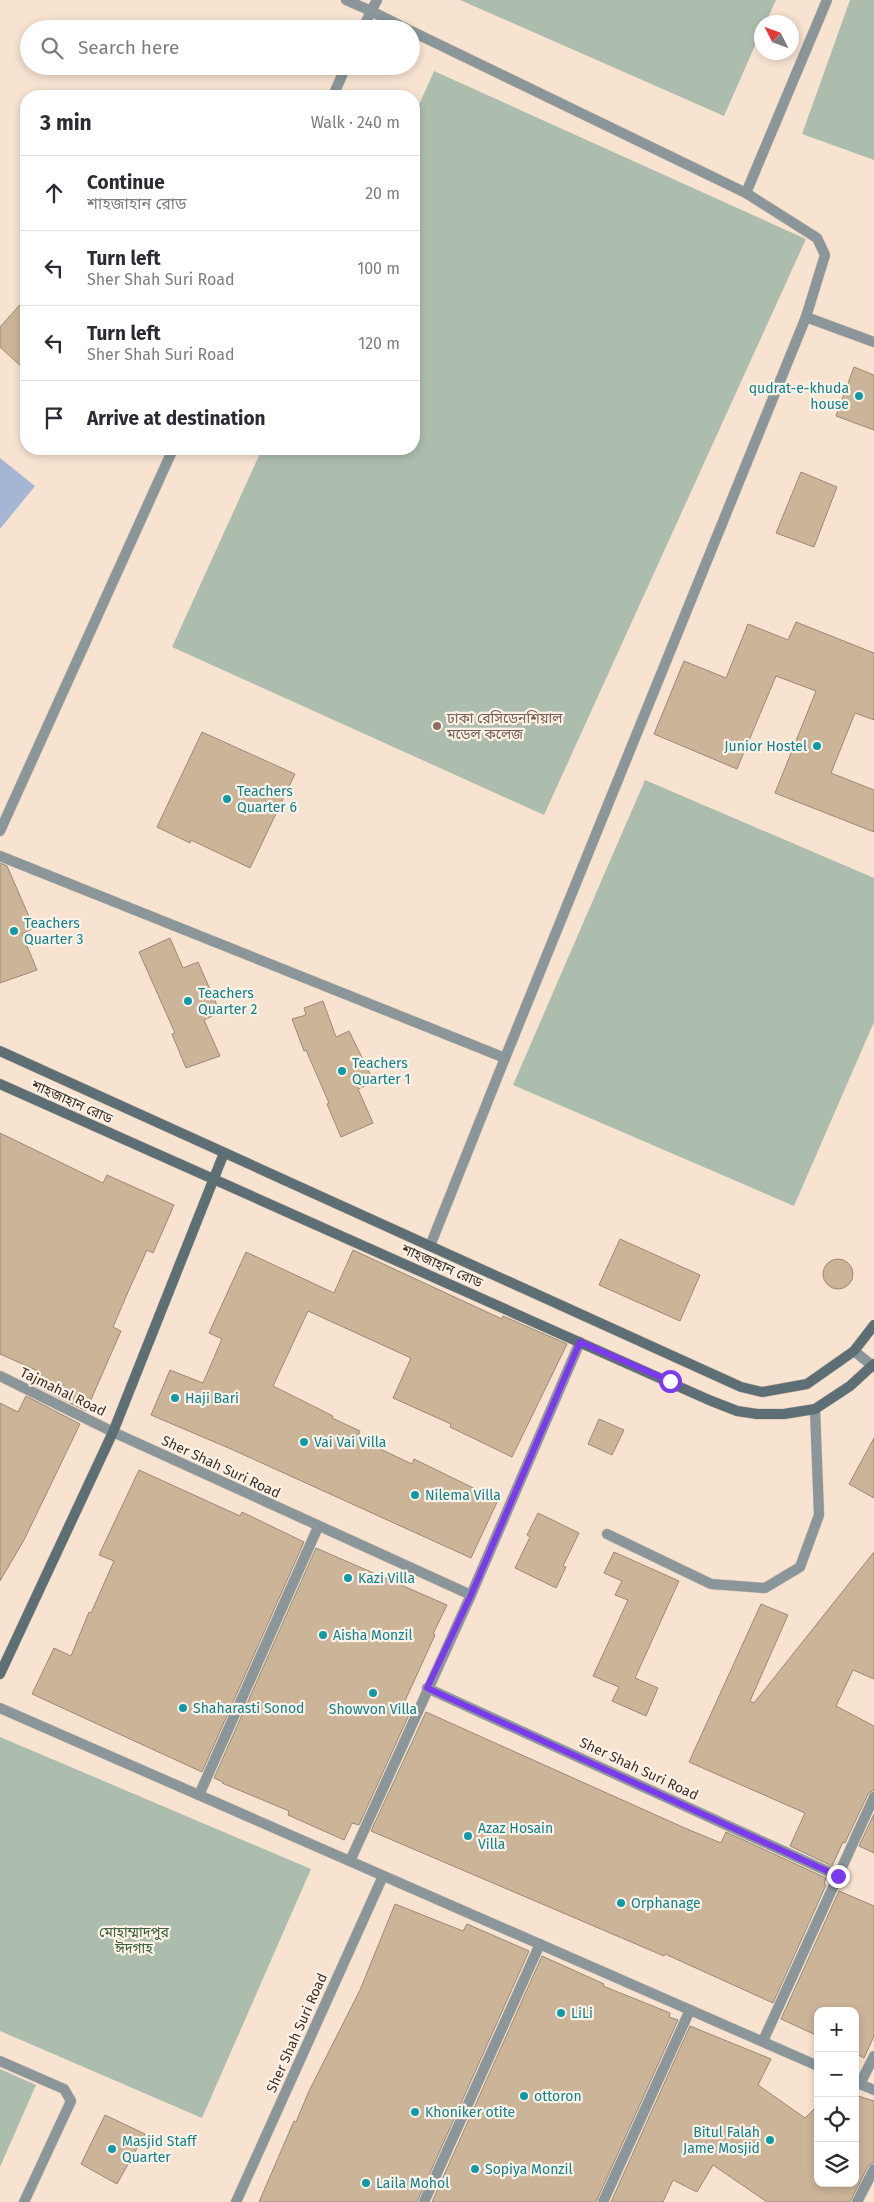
<!DOCTYPE html>
<html lang="en">
<head>
<meta charset="utf-8">
<style>
	:root { --surface:#fff; --page:#f7f7f7; --text:#2b2b33; --muted:#7c7c81; --line:#e1e1e2 }
	body { margin:0; font-family:"Fira Sans","Noto Sans Bengali",sans-serif; background:var(--page); color:var(--text) }
	.controls { position:absolute; right:15px; bottom:15px; display:grid; overflow:hidden; border-radius:10px; box-shadow:0 2px 8px #0003 }
	.controls button { width:45px; height:45px; display:grid; place-items:center; padding:0; border:0; border-bottom:1px solid var(--line); background:var(--surface); color:var(--text); font:25px sans-serif }
	.compass { position:absolute; left:754px; top:15px; width:45px; height:45px; border-radius:50%; background:var(--surface); box-shadow:0 2px 8px #0003; rotate:312deg }
	.stop { position:absolute; width:15px; height:15px; margin:-11px; border:4px solid #7c3aed; border-radius:50%; background:#fff }
	.stop.end { background:#7c3aed; border-color:#fff; box-shadow:0 1px 5px #0008 }
	.list { margin:0; padding:0; list-style:none }
	h2 { display:flex; justify-content:space-between; align-items:center; height:65px; margin:0; padding:0 20px; font-size:21px }
	h2 small { font-size:16px; font-weight:400; color:var(--muted) }
	.list li { display:grid; grid-template-columns:32px 1fr auto; gap:15px; align-items:center; box-sizing:border-box; height:75px; padding:0 20px; border-top:1px solid var(--line) }
	.list b { display:block; font-size:19px; white-space:nowrap }
	.list p { margin:0; font-size:16px; white-space:nowrap; color:var(--muted) }
	.list em { font-size:16px; font-style:normal; color:var(--muted) }
	.icon { flex:none; width:28px; height:28px; fill:none; stroke:currentColor; stroke-width:2; stroke-linecap:round; stroke-linejoin:round }
	.map { position:relative; flex:none; width:874px; height:2202px; overflow:hidden }
	.search { position:absolute; background:var(--surface); box-shadow:0 2px 8px #0003; left:20px; top:20px; width:400px; height:55px; display:flex; align-items:center; gap:12px; box-sizing:border-box; padding:0 18px; border-radius:28px; color:var(--muted); font-size:19px }
	.panel { position:absolute; background:var(--surface); box-shadow:0 2px 8px #0003; left:20px; top:90px; width:400px; height:365px; border-radius:20px }
	.map>svg:first-child { display:block }
	.green { fill:#acbdad }
	.water { fill:#a5b6d4 }
	.building { fill:#ccb498; stroke:#998976 }
	.lines { fill:none; stroke-linecap:round; stroke-linejoin:round }
	.lane-casing { stroke:#d2bfaf; stroke-width:11 }
	.street-casing { stroke:#d2bfaf; stroke-width:11 }
	.secondary-casing { stroke:#d2bfaf; stroke-width:11 }
	.lane { stroke:#8a9699; stroke-width:10 }
	.street { stroke:#8a9699; stroke-width:10 }
	.secondary { stroke:#5d6f74; stroke-width:10 }
	.route { stroke:#7c3aed; stroke-width:6 }
	.culture-dot { fill:#0f9aa8; stroke:#fef2e7; stroke-width:2 }
	.education-dot { fill:#8d6e63; stroke:#fef2e7; stroke-width:2 }
	.labels { text-anchor:middle; dominant-baseline:central; stroke-width:4.5; stroke-linejoin:round; paint-order:stroke }
	.culture-label { font-size:14px; fill:#0d838f; stroke:#fef2e7; text-anchor:start }
	.education-label { font-size:14px; fill:#785e54; stroke:#fef2e7; text-anchor:start }
	.street-label { font-size:14px; fill:#383129; stroke:#fef2e7 }
	.park-label { font-size:14px; fill:#35603b; stroke:#fef2e7 }
</style>
</head>
<body>
<div class="map">
<svg width="874" height="2202" viewBox="0 0 874 2202">
	<rect width="100%" height="100%" fill="#f8e3d1"/>
	<!-- green -->
	<g class="green">
		<path d="M460,0H776L766,22H762L761,32L724,116Z"/>
		<path d="M850,0H874V160L802,134Z"/>
		<path d="M434,71L806,239L544,815L172,647L262,449H414V116Z"/>
		<path d="M645,780L874,878V1022L794,1206L513,1085Z"/>
		<path d="M0,1737L311,1869L202,2118L0,2031Z"/>
		<path d="M0,2069L36,2085L0,2167Z"/>
	</g>
	<!-- water -->
	<path class="water" d="M0,458L35,486L0,529Z"/>
	<!-- building -->
	<g class="building">
		<path d="M26,298V371L0,347V327Z"/>
		<path d="M854,367L874,375V430L836,416Z"/>
		<path d="M801,472L837,487L814,547L776,533Z"/>
		<path d="M796,622L874,653V720L855,713L831,773L874,790V832L775,793L816,691L776,676L737,769L654,734L684,661L726,678L748,624L788,640Z"/>
		<path d="M202,732L295,774L250,868L191,840L190,843L157,827Z"/>
		<path d="M0,863L7,866L34,928L22,934L37,970L0,983Z"/>
		<path d="M170,938L183,968L198,962L220,1012L204,1020L220,1056L186,1068L172,1034L175,1033L139,952Z"/>
		<path d="M323,1001L336,1037L349,1031L374,1082L358,1089L373,1123L341,1137L327,1104L329,1103L306,1050L304,1051L292,1019L306,1015L304,1008Z"/>
		<path d="M0,1133L103,1183L107,1175L174,1205L153,1253L147,1250L128,1292L113,1327L121,1331L86,1411L32,1384L38,1371L0,1354Z"/>
		<path d="M620,1239L700,1275L680,1321L599,1285Z"/>
		<path d="M353,1250L502,1319L503,1316L567,1344L512,1457L450,1427L451,1424L393,1398L411,1358L308,1311L273,1386L333,1416L332,1418L360,1431L357,1438L412,1464L414,1459L498,1500L471,1558L231,1449L151,1415L170,1370L203,1383L222,1339L209,1333L246,1252L334,1293Z"/>
		<circle cx="838" cy="1274" r="15"/>
		<path d="M26,1396L80,1424L24,1540L0,1581V1403L18,1412Z"/>
		<path d="M599,1419L624,1430L612,1455L588,1444Z"/>
		<path d="M874,1438V1498L849,1484Z"/>
		<path d="M139,1470L240,1516L242,1512L304,1542L202,1772L32,1694L54,1648L71,1656L89,1612L91,1613L114,1561L99,1555Z"/>
		<path d="M538,1513L579,1533L563,1566L566,1567L556,1588L515,1568L530,1537L527,1535Z"/>
		<path d="M316,1548L447,1605L433,1634L435,1635L404,1703L413,1706L359,1825L352,1823L344,1840L288,1815L289,1811L222,1783L223,1782L214,1778Z"/>
		<path d="M614,1552L679,1581L635,1678L658,1688L646,1716L612,1701L619,1687L593,1676L628,1600L615,1595L622,1581L604,1573Z"/>
		<path d="M874,1552V1679L853,1670L836,1706L874,1726V1790L868,1794L845,1843L843,1842L832,1866L790,1846L805,1813L689,1762L761,1604L788,1615L750,1701L754,1703Z"/>
		<path d="M426,1712L687,1829L721,1843L726,1832L826,1878L824,1884L826,1885L773,2003L665,1954L664,1956L371,1831Z"/>
		<path d="M874,1814V1853L859,1846Z"/>
		<path d="M839,1891L874,1906V2036L864,2058L855,2053V2011H818V2036L781,2019Z"/>
		<path d="M395,1904L463,1931L467,1924L529,1951L417,2202H259L294,2121L296,2122L309,2091L360,1990Z"/>
		<path d="M542,1956L604,1984L603,1986L670,2013L669,2017L678,2020L596,2202H432Z"/>
		<path d="M690,2026L771,2059L758,2085L805,2118L818,2105V2183H855V2095L874,2101V2162L868,2166L850,2202H767L713,2165L697,2192L673,2180L663,2202H611Z"/>
		<path d="M105,2115L145,2134L117,2184L81,2164Z"/>
	</g>
	<g class="lines">
		<defs>
			<g id="lane">
				<path d="M346,0L371,11L377,0"/>
				<path d="M363,29L371,11L407,29"/>
				<path d="M333,96L346,66"/>
				<path d="M746,193L827,0"/>
				<path d="M806,317L874,342"/>
				<path d="M0,831L173,449"/>
				<path d="M0,856L505,1058L806,317L825,255L817,238L746,193L411,31"/>
				<path d="M430,1246L505,1058"/>
				<path d="M607,1534L711,1584L765,1588L800,1567L819,1515L815,1409"/>
				<path d="M0,2061L64,2089L71,2101L24,2202"/>
			</g>
			<g id="street">
				<path d="M854,1351L874,1367"/>
				<path d="M0,1376L113,1432L471,1595"/>
				<path d="M427,1688L838,1876"/>
				<path d="M0,1708L818,2066"/>
				<path d="M199,1795L318,1527"/>
				<path d="M350,1861L471,1595L580,1342"/>
				<path d="M763,2041L874,1797"/>
				<path d="M855,2082L874,2090"/>
				<path d="M860,2084L874,2056"/>
				<path d="M236,2202L383,1876"/>
				<path d="M424,2202L540,1944"/>
				<path d="M603,2202L690,2010"/>
				<path d="M857,2202L874,2169"/>
			</g>
			<g id="secondary">
				<path d="M0,1051L741,1387L762,1392L807,1384L854,1351L874,1325"/>
				<path d="M0,1084L709,1400L737,1411L757,1414H784L815,1409L850,1386L874,1364"/>
				<path d="M0,1674L113,1432L224,1153"/>
			</g>
		</defs>
		<!-- lane casing -->
		<use href="#lane" class="lane-casing"/>
		<!-- street casing -->
		<use href="#street" class="street-casing"/>
		<!-- secondary casing -->
		<use href="#secondary" class="secondary-casing"/>
		<!-- lane -->
		<use href="#lane" class="lane"/>
		<!-- street -->
		<use href="#street" class="street"/>
		<!-- secondary -->
		<use href="#secondary" class="secondary"/>
	</g>
	<g class="lines">
		<!-- route -->
		<path class="route" d="M670,1381L580,1342L471,1595L427,1688L838,1876"/>
	</g>
	<!-- markers -->
	<g class="culture-dot">
		<circle cx="859" cy="396" r="5"/>
		<circle cx="817" cy="746" r="5"/>
		<circle cx="227" cy="799" r="5"/>
		<circle cx="14" cy="931" r="5"/>
		<circle cx="188" cy="1001" r="5"/>
		<circle cx="342" cy="1071" r="5"/>
		<circle cx="175" cy="1398" r="5"/>
		<circle cx="304" cy="1442" r="5"/>
		<circle cx="415" cy="1495" r="5"/>
		<circle cx="348" cy="1578" r="5"/>
		<circle cx="323" cy="1635" r="5"/>
		<circle cx="373" cy="1693" r="5"/>
		<circle cx="183" cy="1708" r="5"/>
		<circle cx="468" cy="1836" r="5"/>
		<circle cx="621" cy="1903" r="5"/>
		<circle cx="561" cy="2013" r="5"/>
		<circle cx="524" cy="2096" r="5"/>
		<circle cx="415" cy="2112" r="5"/>
		<circle cx="770" cy="2140" r="5"/>
		<circle cx="112" cy="2149" r="5"/>
		<circle cx="475" cy="2169" r="5"/>
		<circle cx="366" cy="2183" r="5"/>
	</g>
	<circle class="education-dot" cx="437" cy="726" r="5"/>
	<g class="labels">
		<!-- culture labels -->
		<g class="culture-label">
			<text x="849" y="388" text-anchor="end">qudrat-e-khuda<tspan x="849" dy="16">house</tspan></text>
			<text x="807" y="746" text-anchor="end">Junior Hostel</text>
			<text x="237" y="791">Teachers<tspan x="237" dy="16">Quarter 6</tspan></text>
			<text x="24" y="923">Teachers<tspan x="24" dy="16">Quarter 3</tspan></text>
			<text x="198" y="993">Teachers<tspan x="198" dy="16">Quarter 2</tspan></text>
			<text x="352" y="1063">Teachers<tspan x="352" dy="16">Quarter 1</tspan></text>
			<text x="185" y="1398">Haji Bari</text>
			<text x="314" y="1442">Vai Vai Villa</text>
			<text x="425" y="1495">Nilema Villa</text>
			<text x="358" y="1578">Kazi Villa</text>
			<text x="333" y="1635">Aisha Monzil</text>
			<text x="193" y="1708">Shaharasti Sonod</text>
			<text x="373" y="1709" text-anchor="middle">Showvon Villa</text>
			<text x="478" y="1828">Azaz Hosain<tspan x="478" dy="16">Villa</tspan></text>
			<text x="631" y="1903">Orphanage</text>
			<text x="571" y="2013">LiLi</text>
			<text x="534" y="2096">ottoron</text>
			<text x="425" y="2112">Khoniker otite</text>
			<text x="760" y="2132" text-anchor="end">Bitul Falah<tspan x="760" dy="16">Jame Mosjid</tspan></text>
			<text x="122" y="2141">Masjid Staff<tspan x="122" dy="16">Quarter</tspan></text>
			<text x="485" y="2169">Sopiya Monzil</text>
			<text x="376" y="2183">Laila Mohol</text>
		</g>
		<!-- education labels -->
		<g class="education-label">
			<text x="447" y="718">ঢাকা রেসিডেনশিয়াল<tspan x="447" dy="16">মডেল কলেজ</tspan></text>
		</g>
		<!-- street labels -->
		<g class="street-label">
			<text transform="translate(72 1102) rotate(24)">শাহজাহান রোড</text>
			<text transform="translate(442 1266) rotate(24)">শাহজাহান রোড</text>
			<text transform="translate(63 1392) rotate(26)">Tajmahal Road</text>
			<text transform="translate(221 1467) rotate(25)">Sher Shah Suri Road</text>
			<text transform="translate(639 1769) rotate(25)">Sher Shah Suri Road</text>
			<text transform="translate(297 2033) rotate(-66)">Sher Shah Suri Road</text>
		</g>
		<!-- park labels -->
		<g class="park-label">
			<text x="134" y="1932">মোহাম্মাদপুর<tspan x="134" dy="16">ঈদগাহ</tspan></text>
		</g>
	</g>
</svg>
<div class="controls">
<button>+</button>
<button>−</button>
<button><svg class="icon" aria-label="locate" viewBox="0 0 24 24"><circle cx="12" cy="12" r="6"/><path d="M12 2v4M12 18v4M2 12h4M18 12h4"/></svg></button>
<button><svg class="icon" aria-label="layers" viewBox="0 0 24 24"><path d="M12 4l9 5-9 5-9-5zM3 14l9 5 9-5"/></svg></button>
</div>
<svg class="compass" viewBox="-18 -18 36 36"><path d="M0-13l5 13h-10z" fill="#e53935"/><path d="M0 13l5-13h-10z" fill="#7c7c81"/></svg>
<div class="stop" style="left:670px;top:1381px"></div>
<div class="stop end" style="left:838px;top:1876px"></div>
<div class="search"><svg class="icon" aria-label="search" viewBox="0 0 24 24"><circle cx="10" cy="10" r="6"/><path d="M15 15l6 6"/></svg>Search here</div>
<section class="panel">
<h2>3 min<small>Walk · 240 m</small></h2>
<ul class="list">
<li><svg class="icon" aria-label="ahead" viewBox="0 0 24 24"><path d="M12 20V5M6 11l6-6 6 6"/></svg><div><b>Continue</b><p>শাহজাহান রোড</p></div><em>20 m</em></li>
<li><svg class="icon" aria-label="left" viewBox="0 0 24 24"><path d="M17 20v-9H6M10 6l-5 5 5 5"/></svg><div><b>Turn left</b><p>Sher Shah Suri Road</p></div><em>100 m</em></li>
<li><svg class="icon" aria-label="left" viewBox="0 0 24 24"><path d="M17 20v-9H6M10 6l-5 5 5 5"/></svg><div><b>Turn left</b><p>Sher Shah Suri Road</p></div><em>120 m</em></li>
<li><svg class="icon" aria-label="arrive" viewBox="0 0 24 24"><path d="M6 21V4h12l-3 4 3 4H6"/></svg><div><b>Arrive at destination</b></div></li>
</ul>
</section>
</div>
</body>
</html>
